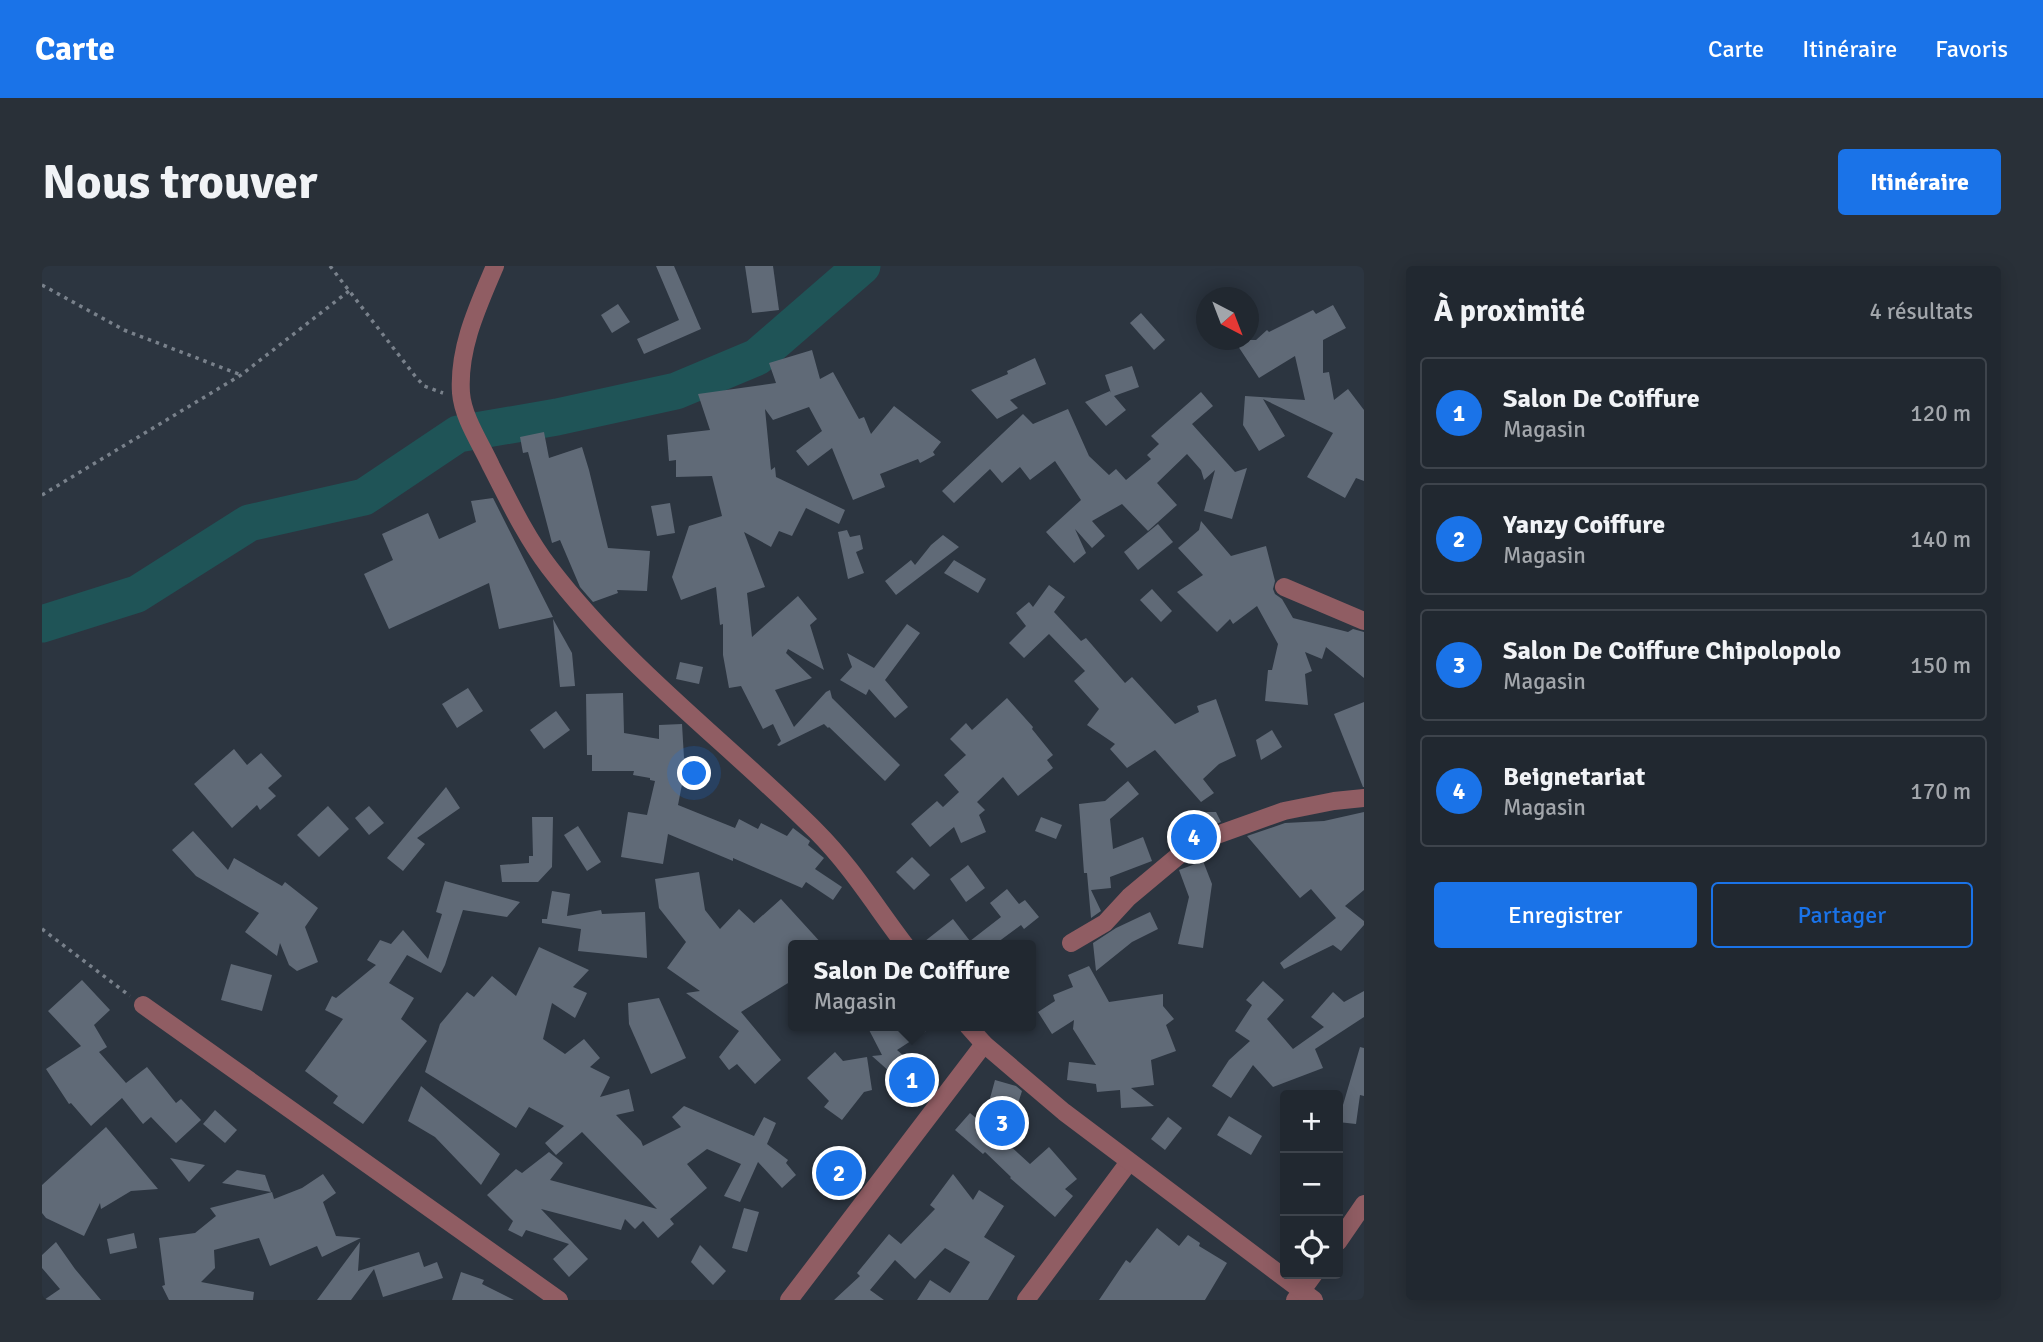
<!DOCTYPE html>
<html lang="fr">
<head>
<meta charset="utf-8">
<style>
	:root { --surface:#212830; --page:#293038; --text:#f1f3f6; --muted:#a2a6ab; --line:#3e444c; --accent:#1a73e8 }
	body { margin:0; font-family:Signika,sans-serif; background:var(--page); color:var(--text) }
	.controls { position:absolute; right:21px; bottom:21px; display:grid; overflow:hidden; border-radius:7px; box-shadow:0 4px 18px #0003 }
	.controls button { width:63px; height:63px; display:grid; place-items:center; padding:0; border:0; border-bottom:2px solid var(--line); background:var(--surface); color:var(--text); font:35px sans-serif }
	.compass { position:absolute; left:1154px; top:21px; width:63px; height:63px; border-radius:50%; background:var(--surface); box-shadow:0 4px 18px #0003; rotate:138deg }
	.you { position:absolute; left:653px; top:508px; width:24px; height:24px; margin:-18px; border:5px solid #fff; border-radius:50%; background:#1a73e8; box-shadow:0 0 0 10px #1a73e833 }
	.badge { display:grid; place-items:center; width:46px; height:46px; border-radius:50%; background:var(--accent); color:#fff; font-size:23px; font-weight:700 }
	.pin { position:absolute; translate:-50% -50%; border:4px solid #fff; box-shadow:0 2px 7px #0006 }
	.popup { position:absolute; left:746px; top:674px; width:248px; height:91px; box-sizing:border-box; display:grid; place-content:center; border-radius:7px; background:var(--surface); filter:drop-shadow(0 2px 5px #0005); font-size:23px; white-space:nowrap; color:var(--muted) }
	.popup b { font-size:26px; color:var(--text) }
	.popup::after { content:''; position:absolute; left:50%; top:100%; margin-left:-14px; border:14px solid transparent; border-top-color:var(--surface) }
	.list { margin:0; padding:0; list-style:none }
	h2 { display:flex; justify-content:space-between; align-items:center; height:91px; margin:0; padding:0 28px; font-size:30px }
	h2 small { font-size:23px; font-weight:400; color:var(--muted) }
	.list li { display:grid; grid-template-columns:46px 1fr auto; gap:21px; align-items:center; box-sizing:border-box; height:112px; margin:0 14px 14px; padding:0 14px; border:2px solid var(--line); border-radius:7px }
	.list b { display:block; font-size:26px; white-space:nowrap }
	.list p { margin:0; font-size:23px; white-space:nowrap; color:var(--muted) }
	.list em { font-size:23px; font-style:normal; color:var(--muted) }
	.actions { display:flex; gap:14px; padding:21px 28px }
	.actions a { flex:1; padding:16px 0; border:2px solid var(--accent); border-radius:7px; text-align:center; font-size:24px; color:var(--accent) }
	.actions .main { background:var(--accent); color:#fff }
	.icon { flex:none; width:38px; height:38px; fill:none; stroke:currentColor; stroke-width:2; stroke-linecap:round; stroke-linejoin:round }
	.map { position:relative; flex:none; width:1322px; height:1034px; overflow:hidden; border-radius:7px }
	header { display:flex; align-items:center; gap:42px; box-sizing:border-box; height:98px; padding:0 35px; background:var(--accent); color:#fff }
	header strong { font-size:33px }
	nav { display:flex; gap:38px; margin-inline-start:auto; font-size:24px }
	.intro { display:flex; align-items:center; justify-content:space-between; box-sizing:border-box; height:168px; padding:0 42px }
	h1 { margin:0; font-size:49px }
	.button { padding:18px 32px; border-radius:7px; background:var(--accent); color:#fff; font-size:24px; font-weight:700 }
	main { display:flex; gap:42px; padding:0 42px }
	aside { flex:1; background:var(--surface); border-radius:7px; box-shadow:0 4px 18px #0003 }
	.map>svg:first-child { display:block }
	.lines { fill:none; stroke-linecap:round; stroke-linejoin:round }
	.river { stroke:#1f5457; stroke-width:37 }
	.building { fill:#606a77 }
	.path { stroke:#79818b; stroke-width:3.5; stroke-dasharray:3.5 5; stroke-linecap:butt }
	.minor { stroke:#905d63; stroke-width:18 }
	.tertiary { stroke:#905d63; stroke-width:18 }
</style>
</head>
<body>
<header>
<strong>Carte</strong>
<nav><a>Carte</a><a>Itinéraire</a><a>Favoris</a></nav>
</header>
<div class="intro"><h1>Nous trouver</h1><a class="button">Itinéraire</a></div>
<main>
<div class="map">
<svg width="1322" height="1034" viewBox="0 0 1322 1034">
	<rect width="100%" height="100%" fill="#2c3540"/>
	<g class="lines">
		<!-- river -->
		<path class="river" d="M0,358L95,328L207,257L322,231L416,168L515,151L634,125L715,91L820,0"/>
	</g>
	<!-- building -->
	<g class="building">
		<path d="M614,0H632L659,63L602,88L595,73L637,54Z"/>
		<path d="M703,0H731L737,44L710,47Z"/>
		<path d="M576,38L588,56L570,67L559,49Z"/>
		<path d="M1291,39L1304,62L1281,74V107L1287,106L1292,134L1306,123L1322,144V215L1314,212L1303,232L1265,211L1291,167L1221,133L1243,170L1217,185L1201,159L1203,130L1263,134L1253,90L1217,112L1192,74H1214L1225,64L1227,66L1271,44L1274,48Z"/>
		<path d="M1099,47L1123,74L1112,84L1088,57Z"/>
		<path d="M770,84L778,113L791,106L817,153L822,151L829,168L852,140L899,176L891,186L893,189L878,197L876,193L838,208L843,221L811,234L790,182L766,200L754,185L780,165L767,141L731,154L723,143L729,204L733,201L734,211L803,244L797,258L764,242L750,270L737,265L729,281L702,266L723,321L705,327L710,371L756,330L775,353L768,359L782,404L746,383L744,387L770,412L733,424L752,461L784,426L788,424L790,432L858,499L843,515L787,461L786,462L782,458L737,480L735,479L739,475L731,458L721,463L699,420L687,422L681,389V358L678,359L674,321L639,334L630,311L647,260L680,250L670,210L634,211V194L627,195L625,169L668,164L656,128L734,117L727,97Z"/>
		<path d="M993,92L1004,118L968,134L976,142L955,153L929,124L966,108L965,105Z"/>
		<path d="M1090,100L1097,121L1072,130L1084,144L1064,160L1043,136L1068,125L1069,127L1063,109Z"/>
		<path d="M1159,126L1171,140L1150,158L1193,206L1205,202L1190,253L1162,245L1173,204L1162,214L1159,204L1145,188L1115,217L1135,239L1106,265L1080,238L1050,255L1063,270L1050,282L1033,263L1044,287L1032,297L1004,266L1039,234L1013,195L988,214L978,201L960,217L948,203L912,237L900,225L981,148L991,158L1026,143L1047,190L1067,209L1074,203L1084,214L1109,193L1105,189L1117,178L1109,170Z"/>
		<path d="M502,166L507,192L540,181L547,204L566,282L608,285L605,325L575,324L576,327L551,336L538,321L518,274L510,277L486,186L481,187L478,171Z"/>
		<path d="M451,232L511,351L457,363L447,317L347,363L322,308L351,294L340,268L386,247L397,273L434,256L429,235Z"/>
		<path d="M628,237L633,267L615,270L609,240Z"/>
		<path d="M1159,255L1189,290L1224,280L1233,315L1231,323L1233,328L1240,333L1251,352L1306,366L1311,363L1322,366V412L1284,381L1280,393L1263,386L1270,405L1263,408L1266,439L1223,435L1226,404H1230L1236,378L1215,340L1191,358L1188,353L1175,366L1135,326L1161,309L1136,282L1157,264Z"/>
		<path d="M1116,258L1131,276L1096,304L1082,286Z"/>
		<path d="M805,264L808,271L818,269L821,283L814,286L822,307L806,313L796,266Z"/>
		<path d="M901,269L917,281L854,329L843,315L869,294L873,299L889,279Z"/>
		<path d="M912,294L944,313L936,327L902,307Z"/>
		<path d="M1007,319L1023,331L1012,346L1039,375L1044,372L1083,417L1090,411L1133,458L1157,446L1155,440L1174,433L1194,490L1177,498L1161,513L1172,527L1159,536L1113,484L1085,502L1068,483L1073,478L1045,459L1057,443L1032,415L1043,405L1007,368L982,392L967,377L984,360L974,347L987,336L991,341Z"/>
		<path d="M1110,323L1130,345L1119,356L1098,334Z"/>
		<path d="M511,353L530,387L533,420L518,421Z"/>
		<path d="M865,358L878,367L843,414L866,441L853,452L827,423L824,429L798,414L810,401L805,387L832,402Z"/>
		<path d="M638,396L661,401L657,418L634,413Z"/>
		<path d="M426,422L441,445L415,462L400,438Z"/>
		<path d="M581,427L582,467L617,473V459L640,458L642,492L645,493L636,539L693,562L697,553L716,563L719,557L745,570L751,562L768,575L766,579L782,592L773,603L800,621L791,634L764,616L760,622L691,592V595L626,568L621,598L579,591L586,546L605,549L613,515L608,514V512L591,509L592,505H550V489H545L544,428Z"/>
		<path d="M965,432L991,461L990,463L1011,489L1005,494L1011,502L976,530L961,511L935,536L943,544L937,549L944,566L919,577L912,561L888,581L869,558L895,535L901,541L917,526L902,509L924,489L908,473L924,457L930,464Z"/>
		<path d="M1322,436V521H1321L1292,448Z"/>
		<path d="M514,445L528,464L502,483L488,464Z"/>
		<path d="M1230,464L1240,481L1219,494L1214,474Z"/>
		<path d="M192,483L205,499L219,487L240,510L226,522L234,530L218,544L215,539L190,562L152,518Z"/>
		<path d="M1086,515L1097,528L1068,553L1071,583L1101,571L1110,595L1068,611L1069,622L1049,624L1059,645L1049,652L1045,607H1042L1037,538L1063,535Z"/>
		<path d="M404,521L418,542L375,572L383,578L361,605L345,592Z"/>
		<path d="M286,540L307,563L277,591L255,569Z"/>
		<path d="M327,540L342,557L327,569L313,552Z"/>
		<path d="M1155,546H1174L1179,556L1147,570L1143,565H1126Z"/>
		<path d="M1322,546V624L1303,640L1322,655V659L1299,685L1291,679L1242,703L1238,697L1294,652L1269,623L1258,632L1205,570L1243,557L1282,555Z"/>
		<path d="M490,551H511L510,601L496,616H460L458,599L487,597V590H491Z"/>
		<path d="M999,551L1020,559L1014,573L993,565Z"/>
		<path d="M536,560L559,596L545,605L522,569Z"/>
		<path d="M151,565L186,604L192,592L240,620L243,616L276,642L263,661L276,696L255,705L247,699L238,677L235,690L203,666L217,647L154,610L130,584Z"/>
		<path d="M870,591L888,609L872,624L854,606Z"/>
		<path d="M1161,595L1170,618L1161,682L1136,678L1147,631L1137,604Z"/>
		<path d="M926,599L943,622L924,636L908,613Z"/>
		<path d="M657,606L663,644L678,663L697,643L712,657L739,633L781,679H751V714L699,746L739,794L713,818L695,798L687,804L677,791L697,765L644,727L658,725L625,702L644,676L617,642L613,613Z"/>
		<path d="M403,615L478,636L465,651L421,644L403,699L399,707L365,689L347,717L372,732L359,753L385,775L321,858L291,837L296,830L263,805L301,753L283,744L290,730L294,732L334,699L325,694L338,674L349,678L361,664L386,693L400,648L394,646Z"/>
		<path d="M965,623L977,638L983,634L997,651L982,663L979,659L952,679H878L911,653L928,675L959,651L948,637Z"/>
		<path d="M510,625L528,628L525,650L559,644L560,648L603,646L605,692L536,685L539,663L500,657V653H505Z"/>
		<path d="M1108,646L1116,663L1090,676L1054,705L1051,677L1074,662Z"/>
		<path d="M497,681L547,704L531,721L545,727L533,752L510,737L501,773L523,788L542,773L558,792L548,801L568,811L558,831L587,823L592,845L574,849L599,875L601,880L639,861L630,851L642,840L712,870L722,851L734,857L725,878L746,894L744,897L754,909L740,922L716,896L698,936L682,930L699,898L665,883L645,898L665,922L628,953L632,958L616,972L601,955L593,963L583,953L579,964L499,943L546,993L527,1011L511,993L527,978L484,964L480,971L466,964L471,955L445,929L474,903L480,907L507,886L521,897L508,914L615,943L540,866L514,889L503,877L522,860L487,841L474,862L383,806L398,758L425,726L432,731L450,710L474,730Z"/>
		<path d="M189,698L230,709L220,745L179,734Z"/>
		<path d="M1047,700L1067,736L1121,728V740L1132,753L1124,759L1134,785L1109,794L1112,819L1089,822L1112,840L1079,842L1078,824L1055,826L1054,818L1025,814L1027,796L1054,799L1031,763L1032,754L1010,768L996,746L1013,735L1011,729L1031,721L1026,709Z"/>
		<path d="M40,714L68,744L52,759L65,781L57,786L84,817L105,801L134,837L139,833L159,854L134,877L109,851L101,858L80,832L49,860L29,837L27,838L4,803L39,780L6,745Z"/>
		<path d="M1221,715L1242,734L1225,753L1251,783L1282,761L1269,751L1291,726L1302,736L1322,725V751L1273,783L1281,802L1231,821L1211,799L1189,832L1170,820L1187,794L1208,775L1193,765L1210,739L1204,734Z"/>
		<path d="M617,732L644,792L609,808L587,758L586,737Z"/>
		<path d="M825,760H892L855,784L871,798L857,814L830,790L840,789Z"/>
		<path d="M1318,781L1322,782V830L1318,829L1314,858L1296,856Z"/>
		<path d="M793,786L801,795L825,791L830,824L822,826L800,854L782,841L787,835L765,812Z"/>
		<path d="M953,814L974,820L980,825L971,853L978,857L965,877L988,898L1007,881L1035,913L1023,923L1031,930L1013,951L968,912L969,911L943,886L941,888L913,864L928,847L941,858Z"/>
		<path d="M379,820L458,888L439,919L393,871L366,855Z"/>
		<path d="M173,844L195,864L183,877L161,858Z"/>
		<path d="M1187,850L1220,870L1209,889L1175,869Z"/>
		<path d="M1126,851L1140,862L1123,884L1109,873Z"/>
		<path d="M64,861L116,923L89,925L59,943L58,937L42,970L4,952L0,947V919Z"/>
		<path d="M128,892L163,899L147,916Z"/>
		<path d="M195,904L223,909L229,926L180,917Z"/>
		<path d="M281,908L294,927L281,936L294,970L319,972L280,991L275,980L228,1000L217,972L172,984L173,1002L159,1016L212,1026L211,1034H127L120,1020L123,1019L117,972L153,967L174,950L168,942L230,926L232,933L260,922Z"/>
		<path d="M911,908L931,934L937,924L962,940L942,971L973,990L946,1034H875L888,1014L908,1027L928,996L903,982L873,1013L853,994L828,1024L842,1034H792L818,1010L815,1007L847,968L859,978L893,943L888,939Z"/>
		<path d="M702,942L717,946L705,986L690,982Z"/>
		<path d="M1115,962L1137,980L1146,969L1158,977L1157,980L1185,997L1163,1034H1057L1084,994L1088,997Z"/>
		<path d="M92,967L95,982L68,988L65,973Z"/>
		<path d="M14,976L33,1003L59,1034H2L18,1023L0,1002V989Z"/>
		<path d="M318,976L316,1005L377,986L382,1001L395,996L401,1012L341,1031L332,1003L309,1034H275Z"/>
		<path d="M658,979L684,1005L671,1019L649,996Z"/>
		<path d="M419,1006L442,1014L440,1018L472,1034H410Z"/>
	</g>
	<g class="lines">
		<!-- path -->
		<g class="path">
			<path d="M288,0L373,110L382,120L401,127"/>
			<path d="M0,19L82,64L199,109"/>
			<path d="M0,229L199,109L307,25"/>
			<path d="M0,663L88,730"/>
		</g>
		<!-- minor -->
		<g class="minor">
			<path d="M1242,321L1322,355"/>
			<path d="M1029,677L1063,657L1087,631L1142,585L1172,570L1242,545L1292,535L1322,532"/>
			<path d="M101,739L517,1034"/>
			<path d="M1296,976L1322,938"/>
			<path d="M747,1034L942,778"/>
			<path d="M984,1034L1087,896"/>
			<path d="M1253,1034L1272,1008"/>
		</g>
		<!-- tertiary -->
		<g class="tertiary">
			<path d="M453,0C436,40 416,82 419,127C421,152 439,178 449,200C467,235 484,271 507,301C584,402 686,477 775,566C809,600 834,641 863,679"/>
			<path d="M926,760L942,778L1022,846L1272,1034"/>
		</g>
	</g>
</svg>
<div class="controls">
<button>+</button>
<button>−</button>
<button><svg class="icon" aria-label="locate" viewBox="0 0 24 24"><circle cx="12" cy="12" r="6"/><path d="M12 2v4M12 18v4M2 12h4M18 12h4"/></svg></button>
</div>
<svg class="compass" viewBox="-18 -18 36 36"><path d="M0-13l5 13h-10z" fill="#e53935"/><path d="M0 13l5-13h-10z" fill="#a2a6ab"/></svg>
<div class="you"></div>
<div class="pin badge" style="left:870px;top:814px">1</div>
<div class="popup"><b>Salon De Coiffure</b>Magasin</div>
<div class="pin badge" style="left:797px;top:907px">2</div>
<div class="pin badge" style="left:960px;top:857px">3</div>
<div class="pin badge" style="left:1152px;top:571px">4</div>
</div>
<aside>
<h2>À proximité<small>4 résultats</small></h2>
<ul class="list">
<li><span class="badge">1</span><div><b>Salon De Coiffure</b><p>Magasin</p></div><em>120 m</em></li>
<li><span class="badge">2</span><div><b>Yanzy Coiffure</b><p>Magasin</p></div><em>140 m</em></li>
<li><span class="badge">3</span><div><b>Salon De Coiffure Chipolopolo</b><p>Magasin</p></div><em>150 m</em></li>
<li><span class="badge">4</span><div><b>Beignetariat</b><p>Magasin</p></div><em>170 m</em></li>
</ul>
<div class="actions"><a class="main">Enregistrer</a><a>Partager</a></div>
</aside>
</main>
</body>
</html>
